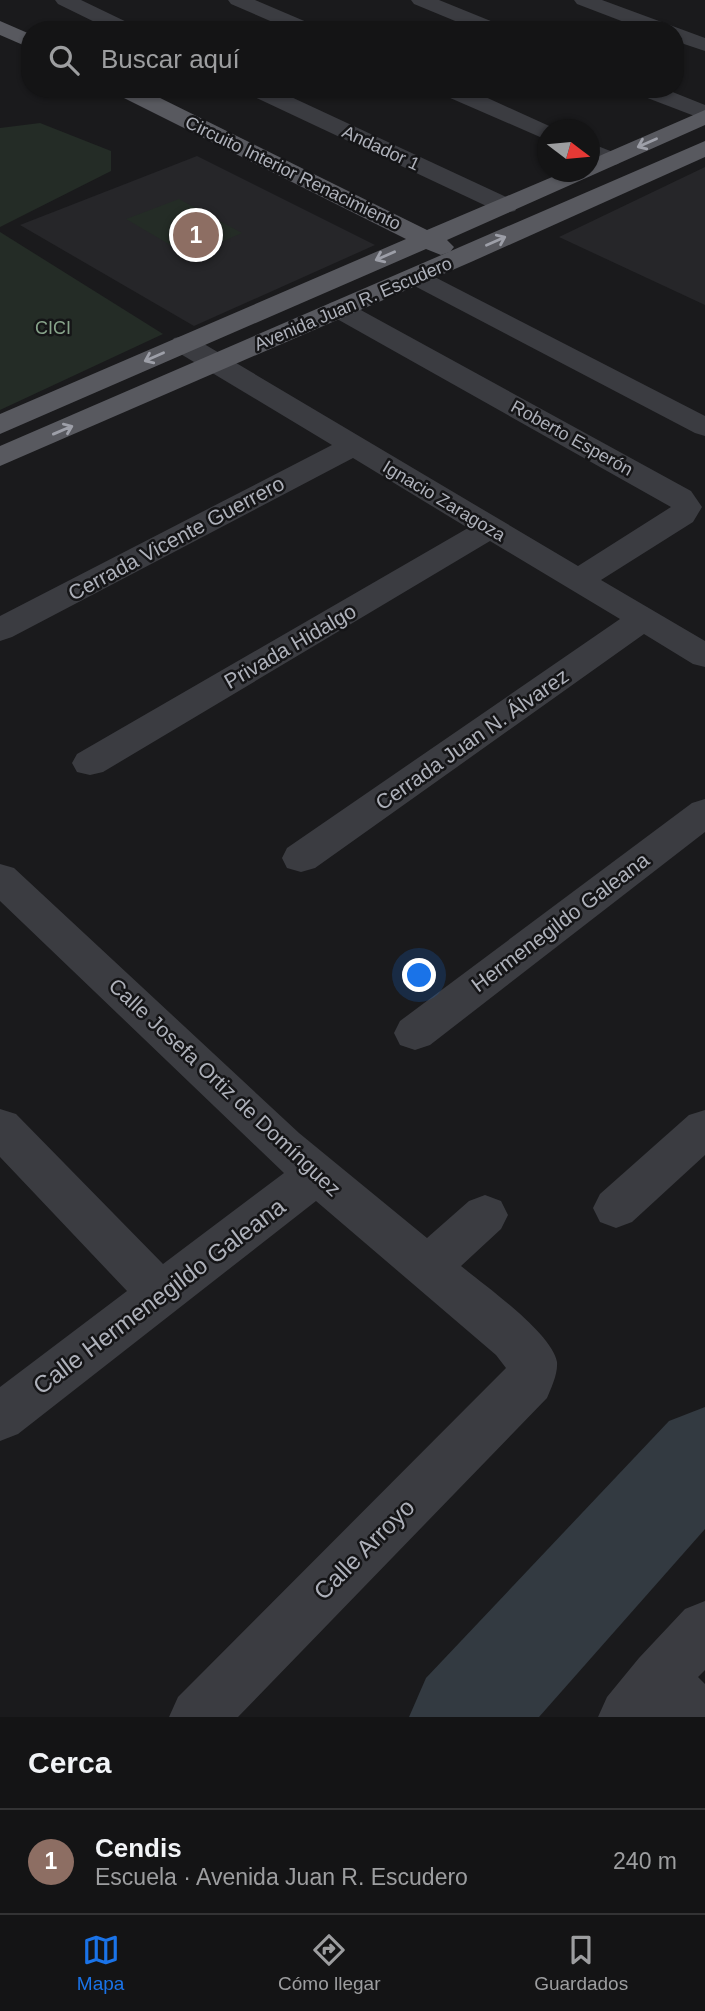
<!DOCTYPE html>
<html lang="es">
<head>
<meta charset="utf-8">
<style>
	:root { --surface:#141415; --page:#1d1d1e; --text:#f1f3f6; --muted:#9d9ea0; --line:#333334; --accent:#1a73e8 }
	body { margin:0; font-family:Arial,sans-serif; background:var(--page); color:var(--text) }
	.compass { position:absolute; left:537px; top:119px; width:63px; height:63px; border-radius:50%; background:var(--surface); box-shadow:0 2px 5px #0004; rotate:106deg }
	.you { position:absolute; left:420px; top:976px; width:24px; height:24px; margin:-18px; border:5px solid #fff; border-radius:50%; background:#1a73e8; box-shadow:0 0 0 10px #1a73e833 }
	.badge { display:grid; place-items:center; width:46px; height:46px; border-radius:50%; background:var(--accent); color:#fff; font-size:23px; font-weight:700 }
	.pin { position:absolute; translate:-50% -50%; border:4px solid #fff; box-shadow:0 2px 7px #0006 }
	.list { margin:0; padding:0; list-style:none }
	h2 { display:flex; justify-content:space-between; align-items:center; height:91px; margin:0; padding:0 28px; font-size:30px }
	h2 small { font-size:23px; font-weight:400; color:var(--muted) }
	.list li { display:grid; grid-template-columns:46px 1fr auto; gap:21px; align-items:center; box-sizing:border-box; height:105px; padding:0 28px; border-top:2px solid var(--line) }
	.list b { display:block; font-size:26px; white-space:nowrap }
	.list p { margin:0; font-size:23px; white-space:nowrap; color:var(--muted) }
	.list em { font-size:23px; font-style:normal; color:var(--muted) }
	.icon { flex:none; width:38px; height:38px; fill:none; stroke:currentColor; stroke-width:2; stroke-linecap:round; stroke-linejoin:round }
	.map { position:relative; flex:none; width:705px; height:1717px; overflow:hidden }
	.search { position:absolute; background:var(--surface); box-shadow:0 2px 5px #0004; left:21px; right:21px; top:21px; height:77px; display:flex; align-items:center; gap:18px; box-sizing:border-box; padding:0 24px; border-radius:28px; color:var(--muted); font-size:26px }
	.sheet { height:196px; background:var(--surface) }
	nav { display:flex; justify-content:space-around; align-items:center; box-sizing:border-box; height:98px; border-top:2px solid var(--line); background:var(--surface); font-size:19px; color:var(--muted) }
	nav a { display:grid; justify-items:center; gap:4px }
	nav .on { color:var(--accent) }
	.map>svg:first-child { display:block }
	.built { fill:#262629 }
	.green { fill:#242c26 }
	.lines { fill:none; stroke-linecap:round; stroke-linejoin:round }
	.river { fill:#333a41; fill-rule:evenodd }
	.minor { fill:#3b3c41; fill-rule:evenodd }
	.major { fill:#58595f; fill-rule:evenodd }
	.oneway { stroke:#9d9fa8 }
	.labels { text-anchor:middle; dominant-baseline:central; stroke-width:5; stroke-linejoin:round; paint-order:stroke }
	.far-street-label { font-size:18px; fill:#aeb1ba; stroke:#151517 }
	.far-park-label { font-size:18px; fill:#87a38a; stroke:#151517 }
	.street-label { font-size:21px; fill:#aeb1ba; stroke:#151517 }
	.near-street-label { font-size:24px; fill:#aeb1ba; stroke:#151517 }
</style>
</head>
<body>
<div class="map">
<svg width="705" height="1717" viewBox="0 0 705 1717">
	<rect width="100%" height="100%" fill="#1a1a1c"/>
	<!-- built -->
	<g class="built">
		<path d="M197,156L375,245L194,326L20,225Z"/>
		<path d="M705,167V305L559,237Z"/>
	</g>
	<!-- green -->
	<g class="green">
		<path d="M40,123L111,151V171L0,227V128Z"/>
		<path d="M179,199L242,233L189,256L126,219Z"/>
		<path d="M0,232L163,334L0,410Z"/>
	</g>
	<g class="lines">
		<!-- river -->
		<path class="river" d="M705,1407V1529L539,1717H409L426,1678L669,1421Z"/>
		<!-- minor -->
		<g class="minor">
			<path d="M55,0H81L135,26L138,30H111L58,4Z"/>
			<path d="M228,0H255L316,26L319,30H291L231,4Z"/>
			<path d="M411,0H439L503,26L506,30H477L414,4Z"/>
			<path d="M574,0H602L705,38V51L675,41V30H645L577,4Z"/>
			<path d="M245,89H274L515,201L518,206L515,211L506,213L497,211L248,94Z"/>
			<path d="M438,89H468L558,130H548V139L540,137L441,94Z"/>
			<path d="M634,89H665L705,105V120L637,94Z"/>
			<path d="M590,143L618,154L622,159L618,164L610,166L590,158Z"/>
			<path d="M416,269L425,272L705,416V436L695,433L407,282L403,277L407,272Z"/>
			<path d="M339,301L348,303L691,491L702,507L693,522L601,580L705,641V667L693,664L644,634L315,868L301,872L287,868L282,858L287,848L620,619L490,541L103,772L90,775L77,772L72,763L77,754L468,528L353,458L12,637L0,641V616L332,445L174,350L170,344L174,338L184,336L194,338L578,566L671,507L330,315L326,309L330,303Z"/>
			<path d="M705,799V832L430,1045L415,1050L400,1045L394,1033L400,1021L692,803Z"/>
			<path d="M0,864L14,868L299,1133L427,1238L469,1201L485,1195L501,1201L508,1215L501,1229L461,1266C484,1285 552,1333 557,1362C558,1374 551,1388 547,1398L238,1717H169L178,1697L506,1368L496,1355L316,1201L18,1434L0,1441V1387L127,1291L0,1157V1109L16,1114L163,1264L284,1173L0,901Z"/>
			<path d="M705,1110V1155L632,1222L616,1228L600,1222L593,1208L600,1194L689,1115Z"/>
			<path d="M705,1601V1670L698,1677L705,1684V1717H598L607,1697L639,1658L685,1609Z"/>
		</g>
		<!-- major -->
		<g class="major">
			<path d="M0,21L30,34V48L0,35Z"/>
			<path d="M113,89H142L427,230L564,172H590V160L705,110V125L447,240L454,247L450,252L441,255L426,249L0,434V414L406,239L116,94Z"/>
			<path d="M705,141V157L471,262L0,466V446Z"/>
		</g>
	</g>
	<!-- one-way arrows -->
	<defs><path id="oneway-shaft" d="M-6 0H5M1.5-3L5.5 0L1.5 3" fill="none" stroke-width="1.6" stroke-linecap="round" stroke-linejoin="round" transform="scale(1.75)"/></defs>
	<g class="oneway">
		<use href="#oneway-shaft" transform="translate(647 143) rotate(156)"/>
		<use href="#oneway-shaft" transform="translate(496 241) rotate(-24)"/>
		<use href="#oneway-shaft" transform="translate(385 256) rotate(156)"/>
		<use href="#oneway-shaft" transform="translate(154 357) rotate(156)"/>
		<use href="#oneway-shaft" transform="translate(63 430) rotate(-23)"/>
	</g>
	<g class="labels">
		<!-- far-street labels -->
		<g class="far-street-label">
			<text transform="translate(381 148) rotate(25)">Andador 1</text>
			<text transform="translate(293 173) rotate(26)">Circuito Interior Renacimiento</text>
			<text transform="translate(353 304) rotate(-23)">Avenida Juan R. Escudero</text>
			<text transform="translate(572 438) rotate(29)">Roberto Esperón</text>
			<text transform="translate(444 501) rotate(31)">Ignacio Zaragoza</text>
		</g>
		<!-- far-park labels -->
		<g class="far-park-label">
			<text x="53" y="328">CICI</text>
		</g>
		<!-- street labels -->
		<g class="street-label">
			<text transform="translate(176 538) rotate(-28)">Cerrada Vicente Guerrero</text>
			<text transform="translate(290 646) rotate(-30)">Privada Hidalgo</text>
			<text transform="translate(472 739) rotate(-35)">Cerrada Juan N. Álvarez</text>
			<text transform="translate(560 922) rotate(-37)">Hermenegildo Galeana</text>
			<text transform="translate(225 1087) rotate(43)">Calle Josefa Ortiz de Domínguez</text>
		</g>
		<!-- near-street labels -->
		<g class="near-street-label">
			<text transform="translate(159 1296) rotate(-37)">Calle Hermenegildo Galeana</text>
			<text transform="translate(364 1549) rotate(-45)">Calle Arroyo</text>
		</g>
	</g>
</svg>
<svg class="compass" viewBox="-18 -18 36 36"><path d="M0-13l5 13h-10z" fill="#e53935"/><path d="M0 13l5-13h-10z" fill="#9d9ea0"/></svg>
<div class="you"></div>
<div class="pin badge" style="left:196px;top:235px;background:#8d6e63">1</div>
<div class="search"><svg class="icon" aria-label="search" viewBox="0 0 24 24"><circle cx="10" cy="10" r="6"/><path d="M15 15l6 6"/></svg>Buscar aquí</div>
</div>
<section class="sheet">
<h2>Cerca<small></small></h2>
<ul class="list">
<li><span class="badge" style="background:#8d6e63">1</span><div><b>Cendis</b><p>Escuela · Avenida Juan R. Escudero</p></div><em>240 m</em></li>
</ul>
</section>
<nav>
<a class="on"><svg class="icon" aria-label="map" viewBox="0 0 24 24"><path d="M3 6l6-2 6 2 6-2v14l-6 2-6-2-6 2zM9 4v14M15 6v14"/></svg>Mapa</a>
<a><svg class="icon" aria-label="directions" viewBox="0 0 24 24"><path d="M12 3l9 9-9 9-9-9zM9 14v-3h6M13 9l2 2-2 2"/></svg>Cómo llegar</a>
<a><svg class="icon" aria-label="saved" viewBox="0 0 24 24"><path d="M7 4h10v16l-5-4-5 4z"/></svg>Guardados</a>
</nav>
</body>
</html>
